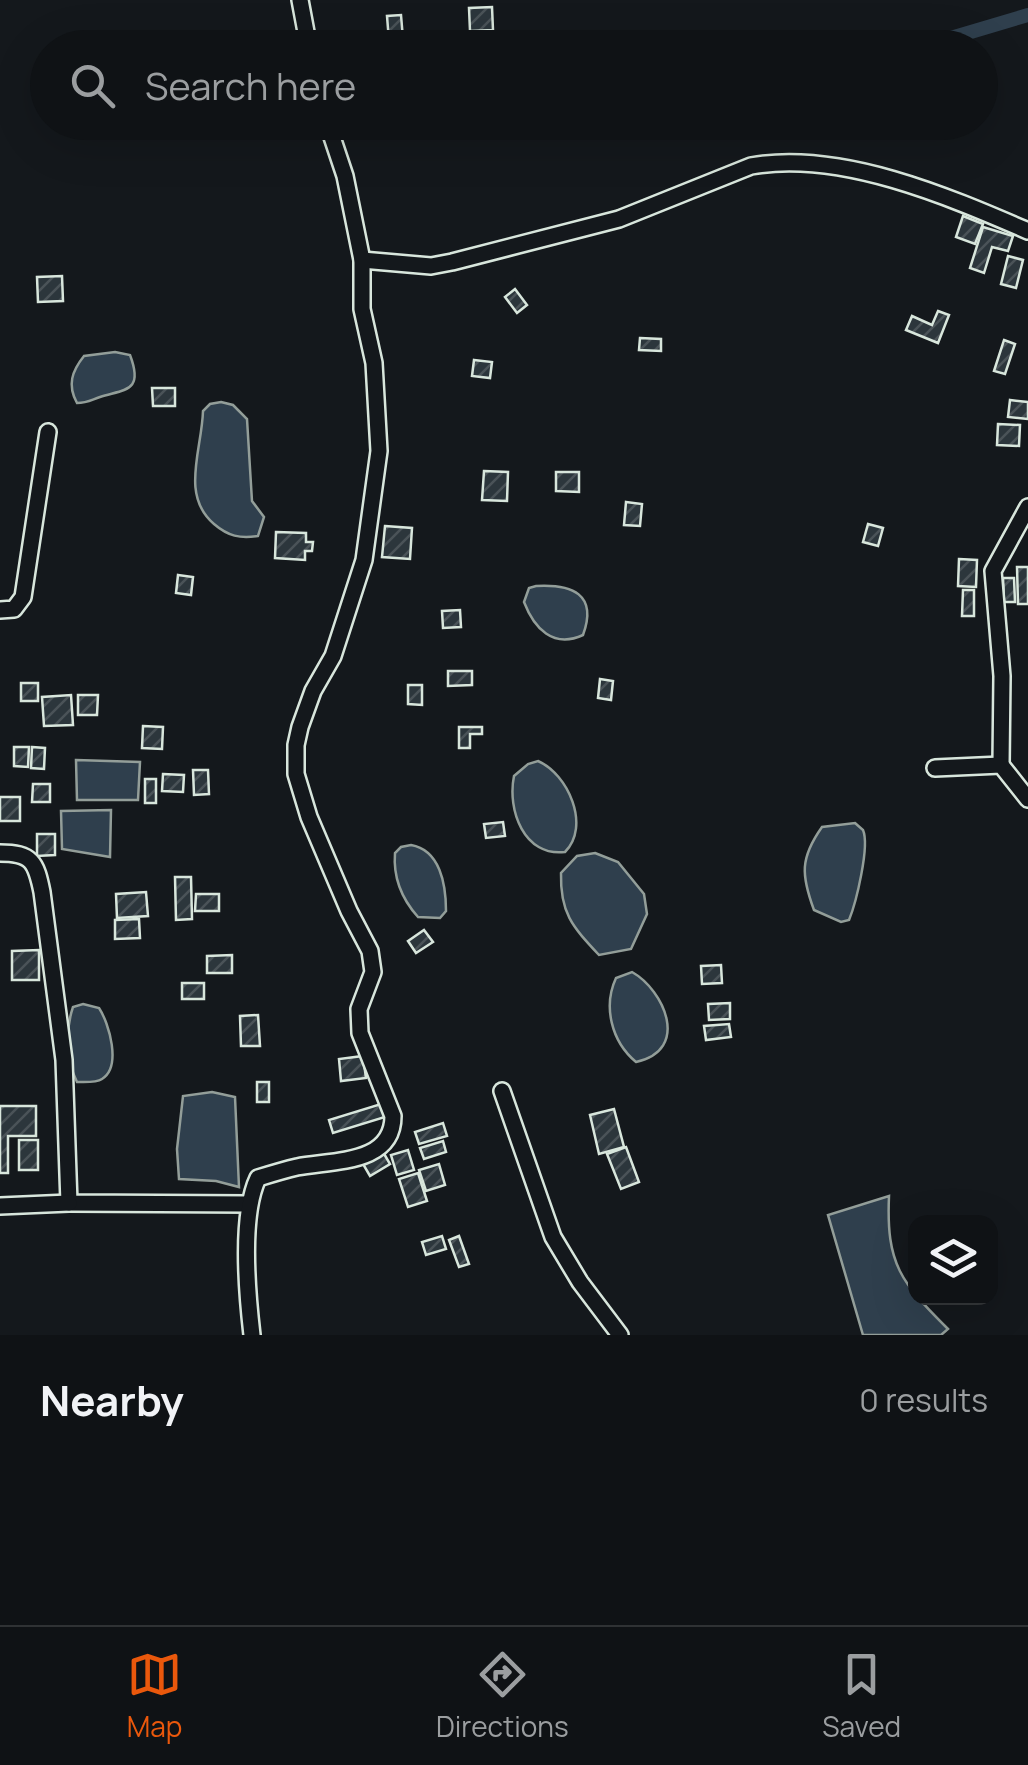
<!DOCTYPE html>
<html lang="en">
<head>
<meta charset="utf-8">
<style>
	:root { --surface:#0f1215; --page:#181b1e; --text:#f1f3f6; --muted:#9b9ea0; --line:#2f3234; --accent:#ea580c }
	body { margin:0; font-family:Manrope,sans-serif; background:var(--page); color:var(--text) }
	.controls { position:absolute; right:30px; bottom:30px; display:grid; overflow:hidden; border-radius:20px; box-shadow:0 10px 40px #0002 }
	.controls button { width:90px; height:90px; display:grid; place-items:center; padding:0; border:0; border-bottom:2px solid var(--line); background:var(--surface); color:var(--text); font:50px sans-serif }
	.list { margin:0; padding:0; list-style:none }
	h2 { display:flex; justify-content:space-between; align-items:center; height:130px; margin:0; padding:0 40px; font-size:42px }
	h2 small { font-size:32px; font-weight:400; color:var(--muted) }
	.icon { flex:none; width:55px; height:55px; fill:none; stroke:currentColor; stroke-width:2; stroke-linecap:round; stroke-linejoin:round }
	.map { position:relative; flex:none; width:1028px; height:1335px; overflow:hidden }
	.search { position:absolute; background:var(--surface); box-shadow:0 10px 40px #0002; left:30px; right:30px; top:30px; height:110px; display:flex; align-items:center; gap:25px; box-sizing:border-box; padding:0 35px; border-radius:55px; color:var(--muted); font-size:38px }
	.sheet { height:290px; background:var(--surface) }
	nav { display:flex; justify-content:space-around; align-items:center; box-sizing:border-box; height:140px; border-top:2px solid var(--line); background:var(--surface); font-size:28px; color:var(--muted) }
	nav a { display:grid; justify-items:center; gap:5px }
	nav .on { color:var(--accent) }
	.map>svg:first-child { display:block }
	.water { fill:#2f3f4d; stroke:#939e99; stroke-width:2.5 }
	.lines { fill:none; stroke-linecap:round; stroke-linejoin:round }
	.canal { stroke:#2f3f4d; stroke-width:14 }
	.building { fill:url(#building-hatch); stroke:#d8e6dc; stroke-width:2.5 }
	.minor-casing { stroke:#d8e6dc; stroke-width:20 }
	.minor { stroke:#14181c; stroke-width:15 }
</style>
</head>
<body>
<div class="map">
<svg width="1028" height="1335" viewBox="0 0 1028 1335">
	<defs>
		<pattern id="building-hatch" width="6" height="6" patternUnits="userSpaceOnUse" patternTransform="scale(2.5)"><rect width="6" height="6" fill="#2c363c"/><path d="M-1 1l2-2M0 6l6-6M5 7l2-2" fill="none" stroke="#4a5358"/></pattern>
	</defs>
	<rect width="100%" height="100%" fill="#14181c"/>
	<!-- water -->
	<g class="water">
		<path d="M115,352L130,355C144,392 125,389 100,397C91,400 87,403 77,403C67,385 72,371 84,356Z"/>
		<path d="M221,402L233,405L247,419L252,501L264,517L258,536C240,539 228,536 214,524C180,495 202,450 203,411L210,404Z"/>
		<path d="M536,586C572,584 598,594 583,635C553,649 534,628 524,602L529,588Z"/>
		<path d="M76,760L140,762L138,800H77Z"/>
		<path d="M538,761C568,774 591,826 565,852C524,857 507,810 514,776L528,764Z"/>
		<path d="M111,810L110,857L62,849L61,811Z"/>
		<path d="M855,823L863,830C870,846 856,903 849,920L841,922L814,910C801,875 800,858 822,827Z"/>
		<path d="M411,845C440,850 446,884 446,911L440,918L418,917C401,898 393,878 395,853L401,847Z"/>
		<path d="M595,853L618,862L644,894L647,914L631,949L599,955C572,926 560,913 561,873L577,856Z"/>
		<path d="M632,972C664,990 691,1050 636,1062C611,1041 603,1006 616,978Z"/>
		<path d="M83,1004L99,1008C109,1023 122,1067 102,1079C96,1083 85,1082 77,1082C66,1060 65,1031 73,1007Z"/>
		<path d="M212,1092L235,1097L239,1187L216,1181L179,1179L177,1149L183,1096Z"/>
		<path d="M889,1196C886,1265 901,1282 948,1329L941,1335H863L828,1215Z"/>
	</g>
	<g class="lines">
		<!-- canal -->
		<path class="canal" d="M917,48L1028,15"/>
	</g>
	<!-- building -->
	<g class="building">
		<path d="M492,7L493,30L470,31L469,8Z"/>
		<path d="M401,15L403,39L389,41L387,16Z"/>
		<path d="M604,122H628L629,135H605Z"/>
		<path d="M963,216L983,224L975,244L956,237Z"/>
		<path d="M983,227L1013,236L1008,251L992,247L984,273L970,268Z"/>
		<path d="M1008,256L1023,260L1016,288L1001,284Z"/>
		<path d="M62,276L63,301L38,302L37,277Z"/>
		<path d="M515,289L527,305L517,313L505,297Z"/>
		<path d="M938,311L949,315L938,343L906,330L912,316L932,325Z"/>
		<path d="M640,338L661,339V351L639,350Z"/>
		<path d="M1004,340L1015,344L1005,374L994,371Z"/>
		<path d="M474,360L492,362L490,378L472,376Z"/>
		<path d="M152,388H175V406H153Z"/>
		<path d="M1010,400L1028,402V419L1008,417Z"/>
		<path d="M998,424L1020,425L1019,446L997,445Z"/>
		<path d="M484,471L508,472L507,501L482,500Z"/>
		<path d="M556,472H579V492L556,491Z"/>
		<path d="M626,502L642,504L640,526L624,525Z"/>
		<path d="M868,524L883,528L878,546L863,542Z"/>
		<path d="M385,526L412,528L410,559L382,557Z"/>
		<path d="M276,532L306,533V542H313L312,551H305V560L275,558Z"/>
		<path d="M959,559L977,560L976,587L958,586Z"/>
		<path d="M1017,567H1028V604H1018Z"/>
		<path d="M178,575L193,577L191,595L176,593Z"/>
		<path d="M1003,578H1014L1015,602H1004Z"/>
		<path d="M963,590H974V616H962Z"/>
		<path d="M460,610L461,627L443,628L442,611Z"/>
		<path d="M448,671H472V685L448,686Z"/>
		<path d="M600,679L613,681L611,700L598,698Z"/>
		<rect x="21" y="683" width="17" height="18"/>
		<path d="M408,685H422V705L408,704Z"/>
		<path d="M71,695L73,725L44,726L42,697Z"/>
		<path d="M78,695H98L97,715H78Z"/>
		<path d="M143,726L163,727L162,749L142,748Z"/>
		<path d="M459,727H482V734H470V748H459Z"/>
		<path d="M14,747H29L28,767L14,766Z"/>
		<path d="M32,747L45,748L44,769L31,768Z"/>
		<path d="M193,770H208L209,794L194,795Z"/>
		<path d="M163,774L184,775L183,792L162,791Z"/>
		<rect x="145" y="779" width="11" height="24"/>
		<path d="M33,784H50V802H32Z"/>
		<rect x="0" y="797" width="20" height="24"/>
		<path d="M503,822L505,836L486,838L484,824Z"/>
		<path d="M37,834H55V855L37,856Z"/>
		<path d="M175,877H191L192,919L176,920Z"/>
		<path d="M146,892L148,916L117,918L116,894Z"/>
		<path d="M196,894H219V911H195Z"/>
		<path d="M139,919L140,938L115,939V920Z"/>
		<path d="M424,930L433,942L416,953L408,941Z"/>
		<path d="M39,950V980H12V951Z"/>
		<path d="M232,955V973H207V956Z"/>
		<path d="M721,965L722,983L702,984L701,966Z"/>
		<rect x="182" y="983" width="22" height="16"/>
		<path d="M730,1003V1019L709,1020L708,1004Z"/>
		<path d="M258,1015L260,1046H241L240,1016Z"/>
		<path d="M729,1024L731,1037L706,1040L704,1026Z"/>
		<path d="M363,1056L366,1078L341,1081L339,1059Z"/>
		<rect x="257" y="1082" width="12" height="20"/>
		<path d="M381,1104L385,1117L333,1133L329,1120Z"/>
		<path d="M0,1106H36V1136H8V1173H0Z"/>
		<path d="M614,1109L624,1147L599,1154L590,1115Z"/>
		<path d="M443,1123L447,1136L419,1144L415,1132Z"/>
		<rect x="19" y="1140" width="19" height="30"/>
		<path d="M443,1141L446,1152L424,1159L420,1148Z"/>
		<path d="M626,1147L639,1182L621,1189L607,1154Z"/>
		<path d="M408,1150L414,1170L397,1175L391,1155Z"/>
		<path d="M383,1152L390,1164L370,1176L363,1164Z"/>
		<path d="M439,1164L445,1185L426,1191L419,1170Z"/>
		<path d="M418,1173L427,1201L408,1207L399,1179Z"/>
		<path d="M442,1236L446,1249L426,1255L422,1242Z"/>
		<path d="M459,1236L469,1264L459,1267L449,1240Z"/>
	</g>
	<g class="lines">
		<defs>
			<g id="minor">
				<path d="M300,0L309,48"/>
				<path d="M362,260L431,266L452,262L619,219L751,166C840,150 947,196 1028,231"/>
				<path d="M0,610L14,609L23,597L48,432"/>
				<path d="M1001,765L1002,676L993,571L1028,507"/>
				<path d="M935,768L1001,765L1028,799"/>
				<path d="M0,853C32,853 36,862 42,892L64,1060L69,1203L249,1204"/>
				<path d="M502,1091L553,1237L580,1282L620,1335"/>
				<path d="M0,1206L69,1203"/>
				<path d="M252,1335C247,1292 240,1216 258,1178C271,1174 284,1170 297,1167C332,1160 393,1165 393,1116L360,1033L359,1009L373,972L370,951L349,911L309,817L296,774V745L300,727L313,691L333,656L364,560L379,451L374,363L362,309V260L345,176L327,122"/>
			</g>
		</defs>
		<!-- minor casing -->
		<use href="#minor" class="minor-casing"/>
		<!-- minor -->
		<use href="#minor" class="minor"/>
	</g>
</svg>
<div class="controls">
<button><svg class="icon" aria-label="layers" viewBox="0 0 24 24"><path d="M12 4l9 5-9 5-9-5zM3 14l9 5 9-5"/></svg></button>
</div>
<div class="search"><svg class="icon" aria-label="search" viewBox="0 0 24 24"><circle cx="10" cy="10" r="6"/><path d="M15 15l6 6"/></svg>Search here</div>
</div>
<section class="sheet">
<h2>Nearby<small>0 results</small></h2>
<ul class="list">
</ul>
</section>
<nav>
<a class="on"><svg class="icon" aria-label="map" viewBox="0 0 24 24"><path d="M3 6l6-2 6 2 6-2v14l-6 2-6-2-6 2zM9 4v14M15 6v14"/></svg>Map</a>
<a><svg class="icon" aria-label="directions" viewBox="0 0 24 24"><path d="M12 3l9 9-9 9-9-9zM9 14v-3h6M13 9l2 2-2 2"/></svg>Directions</a>
<a><svg class="icon" aria-label="saved" viewBox="0 0 24 24"><path d="M7 4h10v16l-5-4-5 4z"/></svg>Saved</a>
</nav>
</body>
</html>
